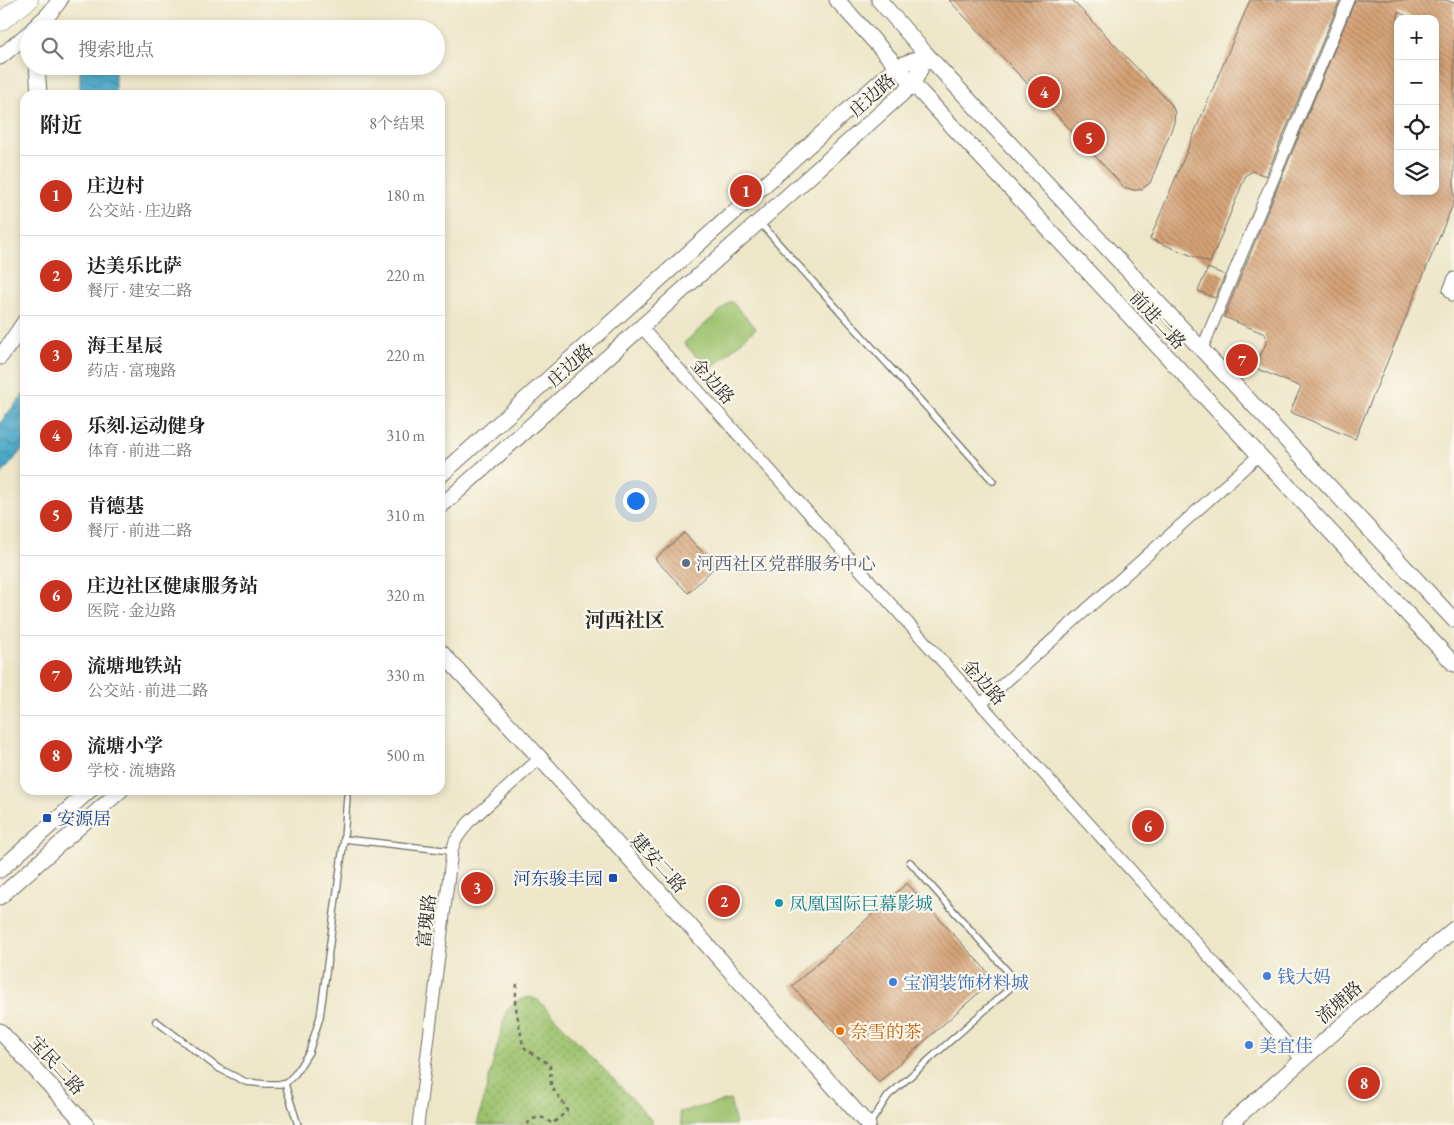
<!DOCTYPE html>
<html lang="zh">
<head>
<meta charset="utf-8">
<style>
	:root { --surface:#fff; --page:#f6f6f6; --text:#222; --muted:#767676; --line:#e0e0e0; --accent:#c8321e }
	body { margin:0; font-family:"EB Garamond","Noto Serif SC",serif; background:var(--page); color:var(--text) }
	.controls { position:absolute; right:15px; top:15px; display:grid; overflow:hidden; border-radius:10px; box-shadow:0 2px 8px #0003 }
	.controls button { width:45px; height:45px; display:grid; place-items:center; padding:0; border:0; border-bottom:1px solid var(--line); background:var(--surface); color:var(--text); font:25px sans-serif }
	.you { position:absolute; left:635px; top:500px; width:18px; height:18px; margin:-12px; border:4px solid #fff; border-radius:50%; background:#1a73e8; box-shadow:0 0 0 8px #1a73e833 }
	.badge { display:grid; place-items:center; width:32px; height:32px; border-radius:50%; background:var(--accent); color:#fff; font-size:16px; font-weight:700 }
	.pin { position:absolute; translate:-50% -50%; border:2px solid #fff; box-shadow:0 1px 5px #0006 }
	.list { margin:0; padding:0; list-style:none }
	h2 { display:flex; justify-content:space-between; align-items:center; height:65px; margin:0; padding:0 20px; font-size:21px }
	h2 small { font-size:16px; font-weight:400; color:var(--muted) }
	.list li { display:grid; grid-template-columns:32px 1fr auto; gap:15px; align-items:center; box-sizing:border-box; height:80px; padding:0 20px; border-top:1px solid var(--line) }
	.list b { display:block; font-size:19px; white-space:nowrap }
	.list p { margin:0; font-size:16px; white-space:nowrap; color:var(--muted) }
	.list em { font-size:16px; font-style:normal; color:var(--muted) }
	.icon { flex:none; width:28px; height:28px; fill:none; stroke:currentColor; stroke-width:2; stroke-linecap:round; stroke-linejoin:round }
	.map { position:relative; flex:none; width:1454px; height:1125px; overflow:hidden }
	.search { position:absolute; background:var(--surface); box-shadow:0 2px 8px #0003; left:20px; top:20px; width:425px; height:55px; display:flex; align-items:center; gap:12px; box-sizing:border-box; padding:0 18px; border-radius:28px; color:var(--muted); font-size:19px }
	.panel { position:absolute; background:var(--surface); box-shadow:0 2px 8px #0003; left:20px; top:90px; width:425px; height:705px; border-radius:15px }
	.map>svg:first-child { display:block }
	.park { fill:url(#park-dots); stroke:#64764c }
	.garden { fill:#9cc26d; stroke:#64764c }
	.water { fill:url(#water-waves); stroke:#3a6979 }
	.building { fill:url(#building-back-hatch); fill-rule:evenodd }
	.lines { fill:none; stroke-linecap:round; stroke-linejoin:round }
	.lane-casing { stroke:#6f6c62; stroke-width:8 }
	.street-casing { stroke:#6f6c62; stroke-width:13 }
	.secondary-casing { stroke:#6f6c62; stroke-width:17 }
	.primary-casing { stroke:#6f6c62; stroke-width:19 }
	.path { stroke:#6f6c62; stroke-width:2.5; stroke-dasharray:4 4; stroke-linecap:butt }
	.lane { stroke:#fff; stroke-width:5.5 }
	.street { stroke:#fff; stroke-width:11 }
	.secondary { stroke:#fff; stroke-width:15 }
	.primary { stroke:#fff; stroke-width:18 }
	.service-dot { fill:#5c6f8a; stroke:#fbf7ec; stroke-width:2 }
	.transit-dot { fill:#1a4fb4; stroke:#fbf7ec; stroke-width:2 }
	.culture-dot { fill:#0f9aa8; stroke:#fbf7ec; stroke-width:2 }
	.shop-dot { fill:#3f7fe0; stroke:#fbf7ec; stroke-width:2 }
	.food-dot { fill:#e8710a; stroke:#fbf7ec; stroke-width:2 }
	.labels { text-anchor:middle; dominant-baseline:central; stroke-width:4.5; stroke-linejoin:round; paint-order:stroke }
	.street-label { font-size:18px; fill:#2b2b2b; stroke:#fbf7ec }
	.service-label { font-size:18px; fill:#4e5e75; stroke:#fbf7ec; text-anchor:start }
	.transit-label { font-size:18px; fill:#164399; stroke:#fbf7ec; text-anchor:start }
	.culture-label { font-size:18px; fill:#0d838f; stroke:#fbf7ec; text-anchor:start }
	.shop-label { font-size:18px; fill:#366cbe; stroke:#fbf7ec; text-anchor:start }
	.food-label { font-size:18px; fill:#c56008; stroke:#fbf7ec; text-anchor:start }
	.quarter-label { font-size:20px; font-weight:bold; fill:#2b2b2b; stroke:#fbf7ec }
</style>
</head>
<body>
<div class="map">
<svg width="1454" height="1125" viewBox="0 0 1454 1125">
	<defs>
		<pattern id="park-dots" width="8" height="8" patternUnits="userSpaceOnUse" patternTransform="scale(1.25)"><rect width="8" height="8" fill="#9cc26d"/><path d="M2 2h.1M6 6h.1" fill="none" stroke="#7f9e5a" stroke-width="1.8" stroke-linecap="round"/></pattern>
		<pattern id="water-waves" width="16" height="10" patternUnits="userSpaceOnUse" patternTransform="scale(1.25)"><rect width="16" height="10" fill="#48a7c7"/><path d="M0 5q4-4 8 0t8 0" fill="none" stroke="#3c88a2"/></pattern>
		<pattern id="building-back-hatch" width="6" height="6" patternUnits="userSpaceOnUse" patternTransform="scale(1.25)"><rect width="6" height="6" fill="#d5a276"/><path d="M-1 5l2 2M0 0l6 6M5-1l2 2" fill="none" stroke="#ad8461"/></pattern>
	</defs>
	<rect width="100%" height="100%" fill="#fbf7ec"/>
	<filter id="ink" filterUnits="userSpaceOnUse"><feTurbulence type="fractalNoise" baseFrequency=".02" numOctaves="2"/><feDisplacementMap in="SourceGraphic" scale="10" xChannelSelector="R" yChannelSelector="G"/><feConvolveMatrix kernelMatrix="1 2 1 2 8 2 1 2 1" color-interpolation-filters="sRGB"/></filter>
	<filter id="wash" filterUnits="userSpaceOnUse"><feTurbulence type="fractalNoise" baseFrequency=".0096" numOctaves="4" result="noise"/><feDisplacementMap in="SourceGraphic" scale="20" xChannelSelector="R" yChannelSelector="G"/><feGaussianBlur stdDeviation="1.12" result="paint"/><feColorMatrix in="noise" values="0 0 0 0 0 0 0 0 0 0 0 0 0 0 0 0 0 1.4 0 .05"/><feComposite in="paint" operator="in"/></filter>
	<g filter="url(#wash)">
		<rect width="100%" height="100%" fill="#ede6c8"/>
		<!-- park -->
		<path class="park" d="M530,997L538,1000L643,1110L651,1120V1125H477L506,1012C513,1002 518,999 530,997Z"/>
		<!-- garden -->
		<g class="garden">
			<path d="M731,301L756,328L709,371L684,343Z"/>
			<path d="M730,1100L736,1125H682L679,1112Z"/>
		</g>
		<!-- water -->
		<g class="water">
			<rect x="80" y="66" width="35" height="29"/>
			<path d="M25,392V446L0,476V423Z"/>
		</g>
		<g id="blocks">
			<!-- building -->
			<g class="building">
				<path d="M949,0H1072L1171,104L1173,108L1175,113L1174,123L1150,183L1142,189L1138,190H1133L1124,187Z"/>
				<path d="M1250,0H1340L1266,176L1253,171L1246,175L1210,263L1150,239Z"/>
				<path d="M1355,0H1446L1454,3V202L1355,439L1290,412L1301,387L1255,368L1266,343L1265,334L1224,317ZM1398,12L1414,19H1435V191H1398Z"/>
				<path d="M1208,268L1225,275L1215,298L1198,291Z"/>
				<path d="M684,533L716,566L688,593L655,559Z"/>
				<path d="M907,883L994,979L879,1082L792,986Z"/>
			</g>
		</g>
	</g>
	<g filter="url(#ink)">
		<use href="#blocks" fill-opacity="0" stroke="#6f6c62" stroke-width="1"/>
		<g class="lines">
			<defs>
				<g id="lane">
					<path d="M760,223L993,481"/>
					<path d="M344,839L452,851"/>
					<path d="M156,1021L218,1068L246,1082L266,1084H285L295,1074L309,1052L320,1017L344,839L347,796"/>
					<path d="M285,1084L298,1125"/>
					<path d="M869,1125L888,1096L1017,982L910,862"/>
				</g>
				<g id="street">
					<path d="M1454,278L1449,290L1454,296"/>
					<path d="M641,327L1302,1060"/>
					<path d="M1202,349L1348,0"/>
					<path d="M981,704L1259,455"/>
					<path d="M418,1125L452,851L455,841L468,823L540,758"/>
				</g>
				<g id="secondary">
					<path d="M837,0L913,84L1454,664"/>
					<path d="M879,0L927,55L1454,620"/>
					<path d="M33,29L49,14L60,0"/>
					<path d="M0,57L29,33"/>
					<path d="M37,66L39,95"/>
					<path d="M0,357L9,345L25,321"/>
					<path d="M440,476L896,67L927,55"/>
					<path d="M440,507L913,84L927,55"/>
					<path d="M440,651L540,758L868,1125"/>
					<path d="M0,870L90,790"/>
					<path d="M0,897L121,790"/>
					<path d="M0,1031L86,1125"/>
					<path d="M1228,1125L1378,994L1454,929"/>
				</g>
				<path id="primary" d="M0,22L29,0"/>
			</defs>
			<!-- lane casing -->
			<use href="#lane" class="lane-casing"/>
			<!-- street casing -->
			<use href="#street" class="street-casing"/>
			<!-- secondary casing -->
			<use href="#secondary" class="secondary-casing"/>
			<!-- primary casing -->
			<use href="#primary" class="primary-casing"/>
			<!-- path -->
			<path class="path" d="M517,984L515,1002L523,1046L526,1049L550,1065L551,1086L566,1107L567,1111L552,1124C550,1122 548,1120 545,1119C539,1115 530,1119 527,1125"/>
			<!-- lane -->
			<use href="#lane" class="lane"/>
			<!-- street -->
			<use href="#street" class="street"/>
			<!-- secondary -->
			<use href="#secondary" class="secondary"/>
			<!-- primary -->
			<use href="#primary" class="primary"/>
		</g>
	</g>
	<!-- markers -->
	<circle class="service-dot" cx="686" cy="563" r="5"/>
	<g class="transit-dot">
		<rect x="42" y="813" width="10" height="10" rx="2.5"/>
		<rect x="608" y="873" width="10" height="10" rx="2.5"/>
	</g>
	<circle class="culture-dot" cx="779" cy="903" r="5"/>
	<g class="shop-dot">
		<circle cx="1267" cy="976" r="5"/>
		<circle cx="893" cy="982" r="5"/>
		<circle cx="1249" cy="1045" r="5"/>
	</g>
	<circle class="food-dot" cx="840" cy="1031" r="5"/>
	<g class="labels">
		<!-- street labels -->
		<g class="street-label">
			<text transform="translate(872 95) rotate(-42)">庄边路</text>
			<text transform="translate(1158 320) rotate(47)">前进二路</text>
			<text transform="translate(570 365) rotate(-42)">庄边路</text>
			<text transform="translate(713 381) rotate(48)">金边路</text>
			<text transform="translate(984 682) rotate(48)">金边路</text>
			<text transform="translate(659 863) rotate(48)">建安二路</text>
			<text transform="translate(426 921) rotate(-83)">富瑰路</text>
			<text transform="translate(1339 1002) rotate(-41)">流塘路</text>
			<text transform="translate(57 1065) rotate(48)">宝民二路</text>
		</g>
		<!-- service labels -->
		<g class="service-label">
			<text x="696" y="563">河西社区党群服务中心</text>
		</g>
		<!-- transit labels -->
		<g class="transit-label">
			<text x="57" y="818">安源居</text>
			<text x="603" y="878" text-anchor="end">河东骏丰园</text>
		</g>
		<!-- culture labels -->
		<g class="culture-label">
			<text x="789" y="903">凤凰国际巨幕影城</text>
		</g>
		<!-- shop labels -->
		<g class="shop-label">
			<text x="1277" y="976">钱大妈</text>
			<text x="903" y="982">宝润装饰材料城</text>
			<text x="1259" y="1045">美宜佳</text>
		</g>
		<!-- food labels -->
		<g class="food-label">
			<text x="850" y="1031">奈雪的茶</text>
		</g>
		<!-- quarter labels -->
		<g class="quarter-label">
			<text x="625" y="620">河西社区</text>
		</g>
	</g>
</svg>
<div class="controls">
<button>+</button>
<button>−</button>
<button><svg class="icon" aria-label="locate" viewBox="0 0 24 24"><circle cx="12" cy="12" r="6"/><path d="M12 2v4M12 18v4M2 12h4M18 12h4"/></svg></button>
<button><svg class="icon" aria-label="layers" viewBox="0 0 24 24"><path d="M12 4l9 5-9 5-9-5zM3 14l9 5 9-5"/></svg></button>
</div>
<div class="you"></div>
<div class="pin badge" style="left:746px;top:191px">1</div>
<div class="pin badge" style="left:724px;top:901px">2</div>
<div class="pin badge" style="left:477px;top:888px">3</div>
<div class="pin badge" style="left:1044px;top:92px">4</div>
<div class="pin badge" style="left:1089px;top:138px">5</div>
<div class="pin badge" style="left:1148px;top:826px">6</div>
<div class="pin badge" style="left:1242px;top:360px">7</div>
<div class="pin badge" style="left:1364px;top:1083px">8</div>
<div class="search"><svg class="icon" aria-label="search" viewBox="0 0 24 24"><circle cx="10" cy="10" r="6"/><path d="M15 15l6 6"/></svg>搜索地点</div>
<section class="panel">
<h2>附近<small>8个结果</small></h2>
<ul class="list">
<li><span class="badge">1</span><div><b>庄边村</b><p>公交站 · 庄边路</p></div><em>180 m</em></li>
<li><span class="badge">2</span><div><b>达美乐比萨</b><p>餐厅 · 建安二路</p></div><em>220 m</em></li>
<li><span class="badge">3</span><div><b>海王星辰</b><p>药店 · 富瑰路</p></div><em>220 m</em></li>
<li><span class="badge">4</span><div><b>乐刻·运动健身</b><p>体育 · 前进二路</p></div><em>310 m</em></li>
<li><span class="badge">5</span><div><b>肯德基</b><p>餐厅 · 前进二路</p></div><em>310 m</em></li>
<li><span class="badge">6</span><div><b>庄边社区健康服务站</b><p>医院 · 金边路</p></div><em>320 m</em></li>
<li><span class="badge">7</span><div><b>流塘地铁站</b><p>公交站 · 前进二路</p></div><em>330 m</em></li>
<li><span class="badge">8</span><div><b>流塘小学</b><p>学校 · 流塘路</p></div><em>500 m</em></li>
</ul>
</section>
</div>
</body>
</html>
